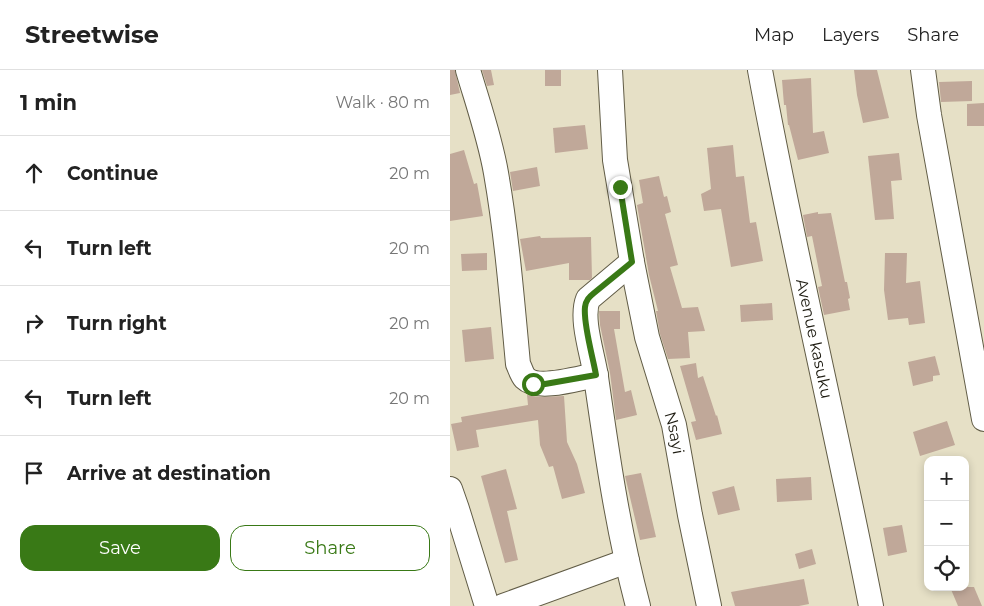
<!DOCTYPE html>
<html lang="en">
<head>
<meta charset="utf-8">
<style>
	:root { --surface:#fff; --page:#f2f2f2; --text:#222; --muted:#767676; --line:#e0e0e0; --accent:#397916 }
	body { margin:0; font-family:Montserrat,sans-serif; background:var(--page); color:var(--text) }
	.controls { position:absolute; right:15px; bottom:15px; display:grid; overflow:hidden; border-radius:10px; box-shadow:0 2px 8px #0003 }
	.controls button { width:45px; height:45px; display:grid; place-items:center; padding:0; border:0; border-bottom:1px solid var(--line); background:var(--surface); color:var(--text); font:25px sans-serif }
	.stop { position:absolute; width:15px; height:15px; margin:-11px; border:4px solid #397916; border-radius:50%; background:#fff }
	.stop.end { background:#397916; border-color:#fff; box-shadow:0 1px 5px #0008 }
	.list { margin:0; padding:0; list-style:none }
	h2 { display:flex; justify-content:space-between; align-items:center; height:65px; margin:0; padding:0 20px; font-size:21px }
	h2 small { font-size:16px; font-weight:400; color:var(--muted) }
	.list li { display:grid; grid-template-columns:32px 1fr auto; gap:15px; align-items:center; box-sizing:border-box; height:75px; padding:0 20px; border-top:1px solid var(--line) }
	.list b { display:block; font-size:19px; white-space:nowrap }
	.list em { font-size:16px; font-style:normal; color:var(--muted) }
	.actions { display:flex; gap:10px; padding:15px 20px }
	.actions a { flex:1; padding:11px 0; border:1px solid var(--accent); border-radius:15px; text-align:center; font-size:18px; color:var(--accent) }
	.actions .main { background:var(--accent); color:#fff }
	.icon { flex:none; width:28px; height:28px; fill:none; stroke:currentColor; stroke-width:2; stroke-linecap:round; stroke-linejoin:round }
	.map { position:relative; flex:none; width:534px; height:536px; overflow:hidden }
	header { display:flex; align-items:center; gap:30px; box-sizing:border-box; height:70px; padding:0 25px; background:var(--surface); border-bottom:1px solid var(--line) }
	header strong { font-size:24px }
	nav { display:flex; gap:28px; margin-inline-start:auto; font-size:18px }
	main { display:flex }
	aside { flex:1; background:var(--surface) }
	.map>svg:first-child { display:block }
	.building { fill:#c0a899 }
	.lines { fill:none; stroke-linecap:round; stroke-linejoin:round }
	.minor-casing { stroke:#615c46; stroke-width:26 }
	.minor { stroke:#fff; stroke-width:24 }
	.route { stroke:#397916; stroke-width:6 }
	.labels { text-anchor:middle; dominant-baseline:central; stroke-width:4; stroke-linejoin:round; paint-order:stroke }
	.street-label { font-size:16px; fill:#1d1b11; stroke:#f3edd3 }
</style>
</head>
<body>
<header>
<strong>Streetwise</strong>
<nav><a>Map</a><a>Layers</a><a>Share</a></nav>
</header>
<main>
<aside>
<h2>1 min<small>Walk · 80 m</small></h2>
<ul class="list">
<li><svg class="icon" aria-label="ahead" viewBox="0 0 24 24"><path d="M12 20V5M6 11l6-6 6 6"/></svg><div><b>Continue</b></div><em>20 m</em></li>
<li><svg class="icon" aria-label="left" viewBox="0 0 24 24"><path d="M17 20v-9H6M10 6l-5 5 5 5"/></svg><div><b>Turn left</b></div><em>20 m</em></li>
<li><svg class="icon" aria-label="right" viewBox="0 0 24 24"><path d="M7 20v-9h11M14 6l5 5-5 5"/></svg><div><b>Turn right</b></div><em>20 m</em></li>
<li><svg class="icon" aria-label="left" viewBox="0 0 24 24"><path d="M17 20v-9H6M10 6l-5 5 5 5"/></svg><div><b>Turn left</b></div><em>20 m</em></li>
<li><svg class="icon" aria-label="arrive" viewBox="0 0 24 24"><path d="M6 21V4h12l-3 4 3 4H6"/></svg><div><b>Arrive at destination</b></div></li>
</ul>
<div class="actions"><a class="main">Save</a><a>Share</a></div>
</aside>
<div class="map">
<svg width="534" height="536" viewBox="0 0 534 536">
	<rect width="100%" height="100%" fill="#e6e0c6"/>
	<!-- building -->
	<g class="building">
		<path d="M0,0H5L10,23L0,25Z"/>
		<path d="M32,0H41L44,15L37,16Z"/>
		<rect x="95" y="0" width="16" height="16"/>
		<path d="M404,0H427L439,48L413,53L407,25Z"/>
		<path d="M361,8L363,63L374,61L379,83L348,90L339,55H338L336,35H334L332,10Z"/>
		<path d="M522,11V31L491,32L489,12Z"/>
		<path d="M534,33V56H517V34Z"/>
		<path d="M135,55L138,79L105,83L103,58Z"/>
		<path d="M283,75L286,107L294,106L300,153L306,152L313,191L281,197L271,139L254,141L251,124L261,119L257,78Z"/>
		<path d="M14,80L24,114L27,113L33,146L0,151V84Z"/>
		<path d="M449,83L452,110L441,111L444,149L425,150L418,86Z"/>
		<path d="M87,97L90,116L63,121L60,102Z"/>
		<path d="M209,106L214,127L217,126L221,142L215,144L228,195L220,197L232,238L248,237L255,261L238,262L240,288L218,289L210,264L206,241H208L199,205L187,135L193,133L189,110Z"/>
		<path d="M368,142V144L381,143L395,212H397L400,228L398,229L400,240L374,245L368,217L372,216L362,166L357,167L353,145Z"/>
		<path d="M90,166L91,168L141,167L142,208L140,210H119V193L76,201L70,169Z"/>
		<path d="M37,183V200L12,201L11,184Z"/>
		<path d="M435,183H457L456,213L470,211L475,253L459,255L458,248L438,250L434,220Z"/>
		<path d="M322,233L323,250L291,252L290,235Z"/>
		<path d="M149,241H170V259H164L175,322L181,320L187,345L166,350L160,303L150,255Z"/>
		<path d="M41,257L44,289L15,292L12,260Z"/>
		<path d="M485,286L490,305L483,306V311L463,316L458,292Z"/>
		<path d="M246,293L248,308L253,306L266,346L267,345L272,364L246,370L241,352L246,351L230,296Z"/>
		<path d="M77,325L89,327L114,326L117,372L127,394L135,423L112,429L103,396L99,397L90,375L88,350L26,360L29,377L7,381L1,354L12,352L11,347L78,335Z"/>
		<path d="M497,351L505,375L470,386L463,362Z"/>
		<path d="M56,399L67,439L57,441L68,490L55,493L31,406Z"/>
		<path d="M191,403L206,467L190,470L175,406Z"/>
		<path d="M361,407L362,430L327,432L326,409Z"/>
		<path d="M284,416L290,440L268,445L262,422Z"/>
		<path d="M452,455L457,482L438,486L433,458Z"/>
		<path d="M362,479L366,494L349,499L345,484Z"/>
		<path d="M354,509L359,534L349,536H285L281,522Z"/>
		<path d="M500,517H524L532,536H508Z"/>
	</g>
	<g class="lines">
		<defs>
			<g id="minor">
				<path d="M18,0C28,34 40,68 46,103C57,166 62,230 68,294C70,298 72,305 75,308C88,321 129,308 146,305"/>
				<path id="s1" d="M160,0L165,90L182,192L197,267L224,355L240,445L259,536"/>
				<path id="s2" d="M310,0C343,180 386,357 421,536"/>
				<path d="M473,0L479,45L534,349"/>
				<path d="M182,192L138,229C130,249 143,285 146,307C157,384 168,461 188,536"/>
				<path d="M0,419L7,439L37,536"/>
				<path d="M53,536L177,491"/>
			</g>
		</defs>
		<!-- minor casing -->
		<use href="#minor" class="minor-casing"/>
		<!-- minor -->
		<use href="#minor" class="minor"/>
	</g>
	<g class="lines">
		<!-- route -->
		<path class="route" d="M83,314H95L146,305C143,287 133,254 135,237C136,230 139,227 144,223L182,192L170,117"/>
	</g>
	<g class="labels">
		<!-- street labels -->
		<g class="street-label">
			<text stroke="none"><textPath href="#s2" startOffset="274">Avenue kasuku</textPath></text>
			<text stroke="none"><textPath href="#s1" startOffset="370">Nsayi</textPath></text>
		</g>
	</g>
</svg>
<div class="controls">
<button>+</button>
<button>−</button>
<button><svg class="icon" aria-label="locate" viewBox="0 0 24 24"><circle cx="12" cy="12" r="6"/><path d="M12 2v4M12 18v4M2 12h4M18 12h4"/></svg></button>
</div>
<div class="stop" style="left:83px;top:314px"></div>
<div class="stop end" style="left:170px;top:117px"></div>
</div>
</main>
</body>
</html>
